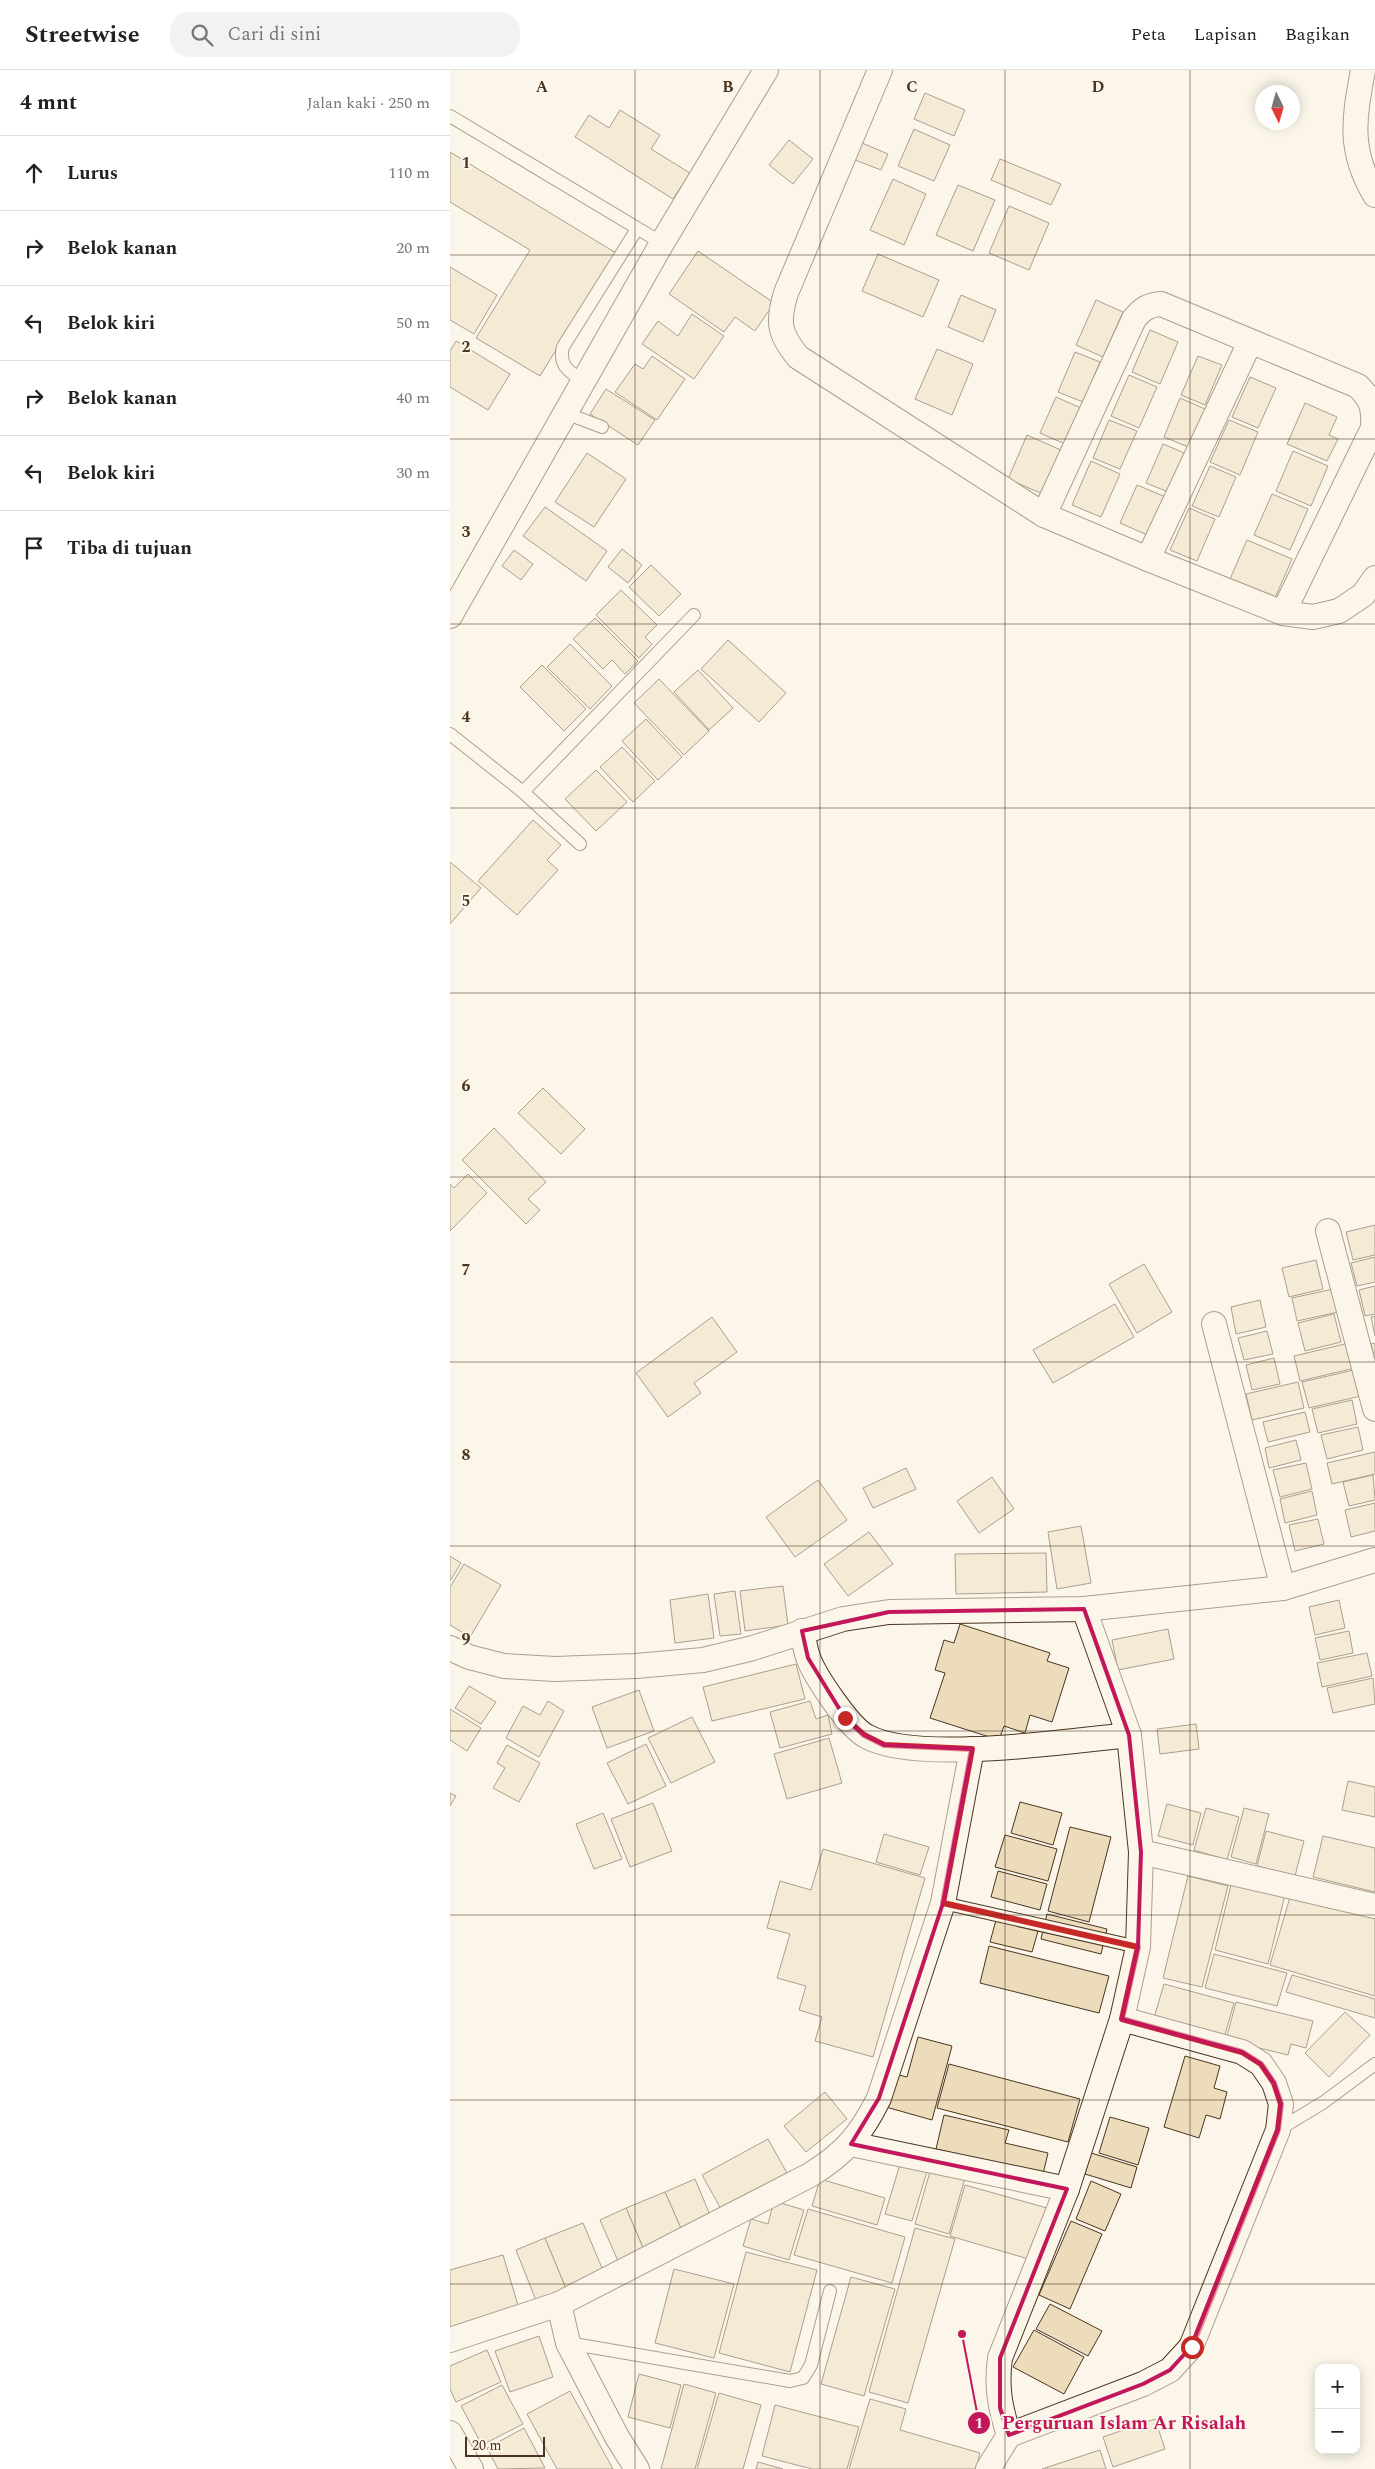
<!DOCTYPE html>
<html lang="id">
<head>
<meta charset="utf-8">
<style>
	:root { --surface:#fff; --page:#f2f2f2; --text:#222; --muted:#767676; --line:#e0e0e0 }
	body { margin:0; font-family:Spectral,serif; background:var(--page); color:var(--text) }
	.controls { position:absolute; right:15px; bottom:15px; display:grid; overflow:hidden; border-radius:10px; box-shadow:0 2px 12px #0003 }
	.controls button { width:45px; height:45px; display:grid; place-items:center; padding:0; border:0; border-bottom:1px solid var(--line); background:var(--surface); color:var(--text); font:25px sans-serif }
	.compass { position:absolute; left:805px; top:15px; width:45px; height:45px; border-radius:50%; background:var(--surface); box-shadow:0 2px 12px #0003; rotate:175deg }
	.scale { position:absolute; left:15px; bottom:12px; width:80px; box-sizing:border-box; padding-left:5px; border:2px solid #4a3520; border-top:0; font-size:14px; line-height:18px; white-space:nowrap; color:#4a3520; -webkit-text-stroke:4px #fbf6e9; paint-order:stroke }
	.stop { position:absolute; width:15px; height:15px; margin:-11px; border:4px solid #c62828; border-radius:50%; background:#fff }
	.stop.end { background:#c62828; border-color:#fff; box-shadow:0 1px 5px #0008 }
	.list { margin:0; padding:0; list-style:none }
	h2 { display:flex; justify-content:space-between; align-items:center; height:65px; margin:0; padding:0 20px; font-size:21px }
	h2 small { font-size:16px; font-weight:400; color:var(--muted) }
	.list li { display:grid; grid-template-columns:32px 1fr auto; gap:15px; align-items:center; box-sizing:border-box; height:75px; padding:0 20px; border-top:1px solid var(--line) }
	.list b { display:block; font-size:19px; white-space:nowrap }
	.list em { font-size:16px; font-style:normal; color:var(--muted) }
	.icon { flex:none; width:28px; height:28px; fill:none; stroke:currentColor; stroke-width:2; stroke-linecap:round; stroke-linejoin:round }
	.map { position:relative; flex:none; width:925px; height:2399px; overflow:hidden }
	header { display:flex; align-items:center; gap:30px; box-sizing:border-box; height:70px; padding:0 25px; background:var(--surface); border-bottom:1px solid var(--line) }
	header strong { font-size:24px }
	nav { display:flex; gap:28px; margin-inline-start:auto; font-size:18px }
	.search { width:350px; height:45px; background:var(--page); display:flex; align-items:center; gap:12px; box-sizing:border-box; padding:0 18px; border-radius:20px; color:var(--muted); font-size:19px }
	main { display:flex }
	aside { flex:1; background:var(--surface) }
	.map>svg:first-child { display:block }
	.building { fill:#ecdcbc; stroke:#4a3520 }
	.lines { fill:none; stroke-linecap:round; stroke-linejoin:round }
	.service-casing { stroke:#4a3520; stroke-width:14 }
	.minor-casing { stroke:#4a3520; stroke-width:26 }
	.service { stroke:#fbf6e9; stroke-width:12 }
	.minor { stroke:#fbf6e9; stroke-width:24 }
	.route { stroke:#c62828; stroke-width:6 }
	.marked { fill:none; stroke:#c2185b; stroke-width:4; stroke-linejoin:round }
	.grid { fill:none; stroke:#4a3520; stroke-width:1; stroke-opacity:0.55 }
	.grid-label { font-size:16px; text-anchor:middle; font-weight:bold; fill:#4a3520; stroke:#fbf6e9; stroke-width:4; stroke-linejoin:round; paint-order:stroke }
	.leader { fill:none; stroke:#c2185b; stroke-width:2 }
	.callout-dot { fill:#c2185b; stroke:#fbf6e9; stroke-width:2 }
	.mark-label { font-size:15px; text-anchor:middle; font-weight:bold; fill:#fff }
	.callout-label { font-size:19px; text-anchor:middle; font-weight:bold; fill:#c2185b; stroke:#fbf6e9; stroke-width:4; stroke-linejoin:round; paint-order:stroke }
</style>
</head>
<body>
<header>
<strong>Streetwise</strong>
<div class="search"><svg class="icon" aria-label="search" viewBox="0 0 24 24"><circle cx="10" cy="10" r="6"/><path d="M15 15l6 6"/></svg>Cari di sini</div>
<nav><a>Peta</a><a>Lapisan</a><a>Bagikan</a></nav>
</header>
<main>
<aside>
<h2>4 mnt<small>Jalan kaki · 250 m</small></h2>
<ul class="list">
<li><svg class="icon" aria-label="ahead" viewBox="0 0 24 24"><path d="M12 20V5M6 11l6-6 6 6"/></svg><div><b>Lurus</b></div><em>110 m</em></li>
<li><svg class="icon" aria-label="right" viewBox="0 0 24 24"><path d="M7 20v-9h11M14 6l5 5-5 5"/></svg><div><b>Belok kanan</b></div><em>20 m</em></li>
<li><svg class="icon" aria-label="left" viewBox="0 0 24 24"><path d="M17 20v-9H6M10 6l-5 5 5 5"/></svg><div><b>Belok kiri</b></div><em>50 m</em></li>
<li><svg class="icon" aria-label="right" viewBox="0 0 24 24"><path d="M7 20v-9h11M14 6l5 5-5 5"/></svg><div><b>Belok kanan</b></div><em>40 m</em></li>
<li><svg class="icon" aria-label="left" viewBox="0 0 24 24"><path d="M17 20v-9H6M10 6l-5 5 5 5"/></svg><div><b>Belok kiri</b></div><em>30 m</em></li>
<li><svg class="icon" aria-label="arrive" viewBox="0 0 24 24"><path d="M6 21V4h12l-3 4 3 4H6"/></svg><div><b>Tiba di tujuan</b></div></li>
</ul>
</aside>
<div class="map">
<svg width="925" height="2399" viewBox="0 0 925 2399">
	<rect width="100%" height="100%" fill="#fbf6e9"/>
	<!-- building -->
	<g class="building">
		<path d="M475,23L515,40L504,66L464,49Z"/>
		<path d="M170,40L210,65L201,79L240,103L223,129L125,67L139,45L159,58Z"/>
		<path d="M464,59L500,75L484,111L448,96Z"/>
		<path d="M339,70L363,89L343,114L319,95Z"/>
		<path d="M412,73L438,84L431,100L405,90Z"/>
		<path d="M0,82L166,183L90,306L26,268L80,180L0,132Z"/>
		<path d="M550,89L611,114L601,135L541,110Z"/>
		<path d="M443,109L476,124L454,175L420,160Z"/>
		<path d="M508,115L545,130L523,181L486,165Z"/>
		<path d="M559,136L599,153L579,200L539,183Z"/>
		<path d="M248,181L324,233L305,261L285,247L274,262L219,224Z"/>
		<path d="M428,184L489,210L473,247L412,221Z"/>
		<path d="M0,197L47,225L24,264L0,250Z"/>
		<path d="M511,225L546,240L533,272L498,257Z"/>
		<path d="M646,230L673,242L653,287L626,275Z"/>
		<path d="M242,244L274,266L244,309L192,274L208,251L228,266Z"/>
		<path d="M700,260L728,272L710,314L682,302Z"/>
		<path d="M6,271L60,304L38,340L0,317V281Z"/>
		<path d="M487,279L523,294L502,345L465,329Z"/>
		<path d="M625,282L650,292L633,332L608,322Z"/>
		<path d="M202,286L235,309L207,350L165,322L185,294L193,299Z"/>
		<path d="M748,286L772,295L755,335L731,325Z"/>
		<path d="M679,305L707,317L689,358L661,346Z"/>
		<path d="M800,307L826,318L808,358L782,347Z"/>
		<path d="M156,319L205,350L188,375L140,344Z"/>
		<path d="M606,327L631,338L615,374L590,363Z"/>
		<path d="M730,328L755,339L738,377L714,367Z"/>
		<path d="M855,333L887,347L879,365L888,369L877,391L837,374Z"/>
		<path d="M659,350L687,361L670,399L643,388Z"/>
		<path d="M779,350L808,362L790,405L760,392Z"/>
		<path d="M577,365L613,381L595,425L558,409Z"/>
		<path d="M713,374L737,384L721,423L696,413Z"/>
		<path d="M843,381L878,396L861,436L826,421Z"/>
		<path d="M137,383L176,409L144,457L105,432Z"/>
		<path d="M641,391L670,404L651,447L622,435Z"/>
		<path d="M760,396L786,407L769,447L742,436Z"/>
		<path d="M687,415L718,428L702,467L670,453Z"/>
		<path d="M822,424L858,439L840,480L804,465Z"/>
		<path d="M95,437L157,481L136,511L73,466Z"/>
		<path d="M739,438L765,449L747,491L720,480Z"/>
		<path d="M797,470L842,489L825,528L780,509Z"/>
		<path d="M172,479L192,495L178,513L158,497Z"/>
		<path d="M64,480L83,494L71,510L52,496Z"/>
		<path d="M201,495L231,524L209,546L179,517Z"/>
		<path d="M171,520L207,555L195,567L202,574L189,588L146,545Z"/>
		<path d="M145,548L188,591L175,604L162,590L153,599L123,569Z"/>
		<path d="M278,570L336,623L309,652L251,599Z"/>
		<path d="M120,574L162,616L140,639L97,597Z"/>
		<path d="M92,595L136,639L114,661L70,617Z"/>
		<path d="M248,600L283,638L259,660L224,622Z"/>
		<path d="M209,609L259,661L234,685L184,633Z"/>
		<path d="M196,649L232,687L208,710L172,671Z"/>
		<path d="M172,677L205,711L183,732L150,697Z"/>
		<path d="M146,700L177,732L146,761L115,729Z"/>
		<path d="M83,750L111,775L97,790L108,800L67,845L28,811Z"/>
		<path d="M0,792L31,818L0,854Z"/>
		<path d="M93,1018L135,1059L111,1084L68,1043Z"/>
		<path d="M44,1058L96,1112L78,1129L90,1140L76,1154L12,1090Z"/>
		<path d="M18,1104L37,1123L0,1161V1114L4,1118Z"/>
		<path d="M925,1155V1185L903,1190L896,1162Z"/>
		<path d="M925,1187V1212L907,1216L901,1193Z"/>
		<path d="M866,1190L873,1219L839,1227L832,1198Z"/>
		<path d="M694,1194L722,1242L687,1263L659,1214Z"/>
		<path d="M925,1216V1244L915,1246L909,1220Z"/>
		<path d="M883,1219L888,1242L847,1251L842,1228Z"/>
		<path d="M810,1230L816,1257L786,1264L781,1237Z"/>
		<path d="M665,1234L684,1267L603,1313L583,1280Z"/>
		<path d="M884,1244L891,1272L855,1281L848,1253Z"/>
		<path d="M925,1246V1266L921,1247Z"/>
		<path d="M262,1247L287,1282L244,1313L251,1323L218,1347L186,1303Z"/>
		<path d="M817,1261L823,1284L794,1290L788,1268Z"/>
		<path d="M899,1273L905,1298L850,1311L844,1286Z"/>
		<path d="M925,1273V1291L921,1274Z"/>
		<path d="M824,1288L830,1314L802,1320L796,1295Z"/>
		<path d="M904,1300L911,1326L859,1338L852,1312Z"/>
		<path d="M848,1312L854,1338L802,1350L796,1324Z"/>
		<path d="M902,1330L907,1354L868,1363L862,1339Z"/>
		<path d="M855,1342L860,1362L818,1372L813,1352Z"/>
		<path d="M908,1357L913,1380L877,1389L871,1365Z"/>
		<path d="M846,1370L851,1390L819,1398L815,1378Z"/>
		<path d="M925,1382V1404L882,1414L877,1393Z"/>
		<path d="M856,1393L862,1419L830,1427L823,1400Z"/>
		<path d="M456,1398L466,1419L423,1438L413,1418Z"/>
		<path d="M923,1405L925,1430L899,1436L893,1412Z"/>
		<path d="M542,1407L564,1439L529,1463L507,1431Z"/>
		<path d="M368,1410L397,1450L345,1487L316,1447Z"/>
		<path d="M862,1421L867,1445L835,1453L830,1429Z"/>
		<path d="M925,1433V1461L901,1467L895,1440Z"/>
		<path d="M868,1449L874,1474L845,1481L839,1455Z"/>
		<path d="M631,1456L641,1513L607,1519L598,1462Z"/>
		<path d="M419,1462L443,1494L398,1526L374,1494Z"/>
		<path d="M596,1483L597,1522L506,1524L505,1484Z"/>
		<path d="M0,1486L11,1493L0,1511Z"/>
		<path d="M14,1494L51,1515L20,1567L0,1555V1517Z"/>
		<path d="M333,1516L338,1555L295,1561L290,1521Z"/>
		<path d="M285,1521L291,1564L270,1566L264,1524Z"/>
		<path d="M258,1524L264,1568L225,1573L220,1530Z"/>
		<path d="M889,1530L895,1558L865,1565L859,1537Z"/>
		<path d="M510,1554L600,1583L597,1591L619,1598L602,1652L580,1645L575,1663L554,1656L549,1670L480,1648L495,1603L485,1600L494,1570L504,1573Z"/>
		<path d="M718,1559L724,1589L668,1600L662,1570Z"/>
		<path d="M899,1561L903,1583L870,1590L865,1568Z"/>
		<path d="M917,1583L922,1606L872,1617L867,1593Z"/>
		<path d="M346,1594L355,1629L262,1651L253,1617Z"/>
		<path d="M923,1608L925,1634L883,1643L877,1618Z"/>
		<path d="M19,1616L46,1632L31,1654L5,1638Z"/>
		<path d="M189,1620L204,1661L157,1678L142,1637Z"/>
		<path d="M98,1631L114,1641L89,1687L56,1668L73,1636L90,1645Z"/>
		<path d="M360,1631L366,1649L378,1645L382,1664L330,1678L320,1642Z"/>
		<path d="M0,1639L31,1658L17,1681L0,1670Z"/>
		<path d="M242,1647L265,1692L221,1713L198,1668Z"/>
		<path d="M746,1654L749,1679L710,1684L707,1659Z"/>
		<path d="M379,1668L392,1713L337,1729L324,1684Z"/>
		<path d="M196,1674L216,1716L178,1734L157,1693Z"/>
		<path d="M57,1675L90,1693L69,1732L43,1718L55,1698L47,1693Z"/>
		<path d="M898,1711L925,1717V1747L892,1740Z"/>
		<path d="M0,1723L6,1726L0,1736Z"/>
		<path d="M570,1732L612,1743L603,1775L561,1763Z"/>
		<path d="M203,1733L222,1781L180,1797L161,1749Z"/>
		<path d="M717,1734L751,1743L743,1775L708,1766Z"/>
		<path d="M756,1738L789,1747L777,1790L744,1780Z"/>
		<path d="M794,1738L819,1744L806,1794L781,1787Z"/>
		<path d="M153,1743L172,1789L144,1799L126,1754Z"/>
		<path d="M620,1757L661,1767L639,1852L598,1841Z"/>
		<path d="M816,1761L854,1771L845,1806L807,1796Z"/>
		<path d="M434,1764L479,1777L470,1805L426,1792Z"/>
		<path d="M555,1765L607,1779L598,1811L545,1797Z"/>
		<path d="M873,1766L925,1778V1822L863,1807Z"/>
		<path d="M373,1779L475,1808L423,1987L365,1971L372,1947L349,1940L356,1916L327,1908L340,1864L317,1858L330,1811L361,1820Z"/>
		<path d="M548,1801L597,1814L590,1840L541,1827Z"/>
		<path d="M738,1806L778,1816L752,1917L713,1908Z"/>
		<path d="M782,1811L835,1825L818,1894L765,1880Z"/>
		<path d="M841,1824L925,1848V1926L820,1895Z"/>
		<path d="M597,1844L657,1859L651,1884L591,1869Z"/>
		<path d="M546,1850L588,1861L582,1882L540,1872Z"/>
		<path d="M539,1876L659,1906L649,1943L530,1913Z"/>
		<path d="M764,1884L837,1903L827,1936L755,1918Z"/>
		<path d="M842,1905L925,1929V1948L836,1922Z"/>
		<path d="M714,1914L784,1933L774,1968L704,1948Z"/>
		<path d="M786,1932L863,1951L856,1978L841,1974L838,1985L776,1970Z"/>
		<path d="M895,1942L920,1965L879,2007L855,1983Z"/>
		<path d="M468,1967L502,1976L482,2050L436,2037L445,2004L457,2007Z"/>
		<path d="M735,1986L770,1996L764,2018L777,2022L770,2049L756,2045L749,2068L714,2057Z"/>
		<path d="M499,1994L630,2029L618,2072L487,2038Z"/>
		<path d="M375,2022L397,2049L356,2082L334,2056Z"/>
		<path d="M494,2045L559,2060L555,2073L598,2083L593,2104L486,2079Z"/>
		<path d="M660,2047L699,2058L688,2095L649,2083Z"/>
		<path d="M318,2069L337,2103L271,2139L252,2105Z"/>
		<path d="M641,2083L687,2097L681,2118L635,2104Z"/>
		<path d="M451,2091L478,2098L462,2151L435,2144Z"/>
		<path d="M481,2098L515,2108L499,2164L465,2154Z"/>
		<path d="M245,2109L262,2150L233,2163L215,2122Z"/>
		<path d="M370,2109L435,2128L427,2155L362,2136Z"/>
		<path d="M641,2111L671,2124L655,2161L626,2149Z"/>
		<path d="M515,2115L597,2138L582,2190L500,2166Z"/>
		<path d="M215,2122L233,2163L194,2180L176,2138Z"/>
		<path d="M324,2131L354,2140L339,2190L293,2176L301,2149L318,2154Z"/>
		<path d="M176,2138L194,2180L168,2191L150,2150Z"/>
		<path d="M358,2139L455,2167L442,2213L344,2185Z"/>
		<path d="M621,2151L652,2164L620,2239L589,2225Z"/>
		<path d="M133,2153L155,2205L117,2221L95,2168Z"/>
		<path d="M465,2158L505,2169L458,2333L419,2322Z"/>
		<path d="M95,2168L117,2221L87,2233L66,2180Z"/>
		<path d="M296,2182L367,2200L340,2302L269,2283Z"/>
		<path d="M53,2185L70,2242L0,2262V2200Z"/>
		<path d="M224,2199L284,2214L264,2288L205,2273Z"/>
		<path d="M401,2207L445,2219L414,2326L371,2314Z"/>
		<path d="M600,2234L652,2261L638,2286L586,2259Z"/>
		<path d="M584,2260L634,2287L614,2324L563,2297Z"/>
		<path d="M89,2266L103,2307L60,2322L45,2281Z"/>
		<path d="M37,2280L51,2312L6,2332L0,2319V2296Z"/>
		<path d="M189,2304L231,2315L220,2358L178,2347Z"/>
		<path d="M234,2314L266,2323L245,2399H211Z"/>
		<path d="M52,2315L73,2354L32,2375L11,2336Z"/>
		<path d="M120,2321L163,2399H107L77,2344Z"/>
		<path d="M269,2323L311,2335L293,2399H247Z"/>
		<path d="M420,2329L456,2339L450,2360L530,2383L526,2399H399Z"/>
		<path d="M325,2335L409,2357L397,2399H362L312,2386Z"/>
		<path d="M705,2349L715,2379L663,2397L653,2367Z"/>
		<path d="M74,2358L95,2398L48,2399L37,2378Z"/>
		<path d="M650,2380L656,2399H592Z"/>
		<path d="M308,2392L333,2399H306Z"/>
	</g>
	<g class="lines">
		<defs>
			<g id="service">
				<path d="M0,46L212,173"/>
				<path d="M134,312C120,302 108,296 113,277L187,159"/>
				<path d="M115,343L152,357"/>
				<path d="M0,664L73,722L130,774"/>
				<path d="M73,722L244,545"/>
				<path d="M493,1833L688,1877"/>
				<path d="M828,2060L874,2032L925,1994"/>
				<path d="M118,2273L340,2311L353,2308L361,2295L380,2221"/>
			</g>
			<g id="minor">
				<path d="M430,0L336,223C327,252 329,264 348,287L594,445L698,489L833,543L863,547L889,541L913,525L925,508"/>
				<path d="M913,0C904,49 898,80 925,125"/>
				<path d="M594,445L684,249C692,239 698,235 711,234L908,316C922,330 924,338 923,358L833,543"/>
				<path d="M698,489L800,272"/>
				<path d="M0,546L212,173L316,0"/>
				<path d="M878,1161L925,1339"/>
				<path d="M764,1254L833,1518"/>
				<path d="M634,1539L679,1665L691,1782"/>
				<path d="M352,1561C354,1569 355,1579 358,1587C364,1605 399,1657 416,1666C465,1694 619,1671 679,1665"/>
				<path d="M0,1578L19,1587L54,1596L105,1599L186,1596L253,1590L303,1578L393,1549L439,1542L634,1539L833,1518L925,1490"/>
				<path d="M401,2074L617,2119"/>
				<path d="M109,2234L118,2273L167,2367L187,2399"/>
				<path d="M0,2270L109,2234L360,2105C394,2084 411,2065 429,2028L493,1833L522,1679"/>
				<path d="M0,2363L21,2399"/>
				<path d="M559,2365C550,2338 546,2316 550,2288L617,2119L672,1949L688,1877L691,1782L925,1836"/>
				<path d="M538,2399L559,2365L693,2314L720,2300L741,2277L828,2060L831,2034L824,2013L811,1994L792,1982L672,1949"/>
			</g>
		</defs>
		<!-- service casing -->
		<use href="#service" class="service-casing"/>
		<!-- minor casing -->
		<use href="#minor" class="minor-casing"/>
		<!-- service -->
		<use href="#service" class="service"/>
		<!-- minor -->
		<use href="#minor" class="minor"/>
	</g>
	<g class="lines">
		<!-- route -->
		<path class="route" d="M395,1648L414,1665L434,1675L522,1679L493,1833L688,1877L672,1949L792,1982L811,1994L824,2013L831,2034L828,2060L742,2277"/>
	</g>
	<!-- marked area -->
	<path d="M0 0H925V2399H0ZM634,1539L679,1665L691,1782L688,1877L672,1949L792,1982L811,1994L824,2013L831,2034L828,2060L741,2277L720,2300L693,2314L559,2365L550,2338V2288L617,2119L401,2074L429,2028L493,1833L522,1679L434,1675L414,1665L395,1648L358,1588L352,1561L439,1542Z" fill="#fbf6e9" fill-opacity=".55" fill-rule="evenodd"/>
	<path class="marked" d="M634,1539L679,1665L691,1782L688,1877L672,1949L792,1982L811,1994L824,2013L831,2034L828,2060L741,2277L720,2300L693,2314L559,2365L550,2338V2288L617,2119L401,2074L429,2028L493,1833L522,1679L434,1675L414,1665L395,1648L358,1588L352,1561L439,1542Z"/>
	<!-- grid -->
	<path class="grid" d="M185,0V2399M370,0V2399M555,0V2399M740,0V2399M0,185H925M0,369H925M0,554H925M0,738H925M0,923H925M0,1107H925M0,1292H925M0,1476H925M0,1661H925M0,1845H925M0,2030H925M0,2214H925"/>
	<g class="grid-label">
		<text x="92" y="22">A</text>
		<text x="278" y="22">B</text>
		<text x="462" y="22">C</text>
		<text x="648" y="22">D</text>
		<text x="16" y="98">1</text>
		<text x="16" y="282">2</text>
		<text x="16" y="467">3</text>
		<text x="16" y="652">4</text>
		<text x="16" y="836">5</text>
		<text x="16" y="1021">6</text>
		<text x="16" y="1205">7</text>
		<text x="16" y="1390">8</text>
		<text x="16" y="1574">9</text>
	</g>
	<!-- callouts -->
	<path class="leader" d="M512 2264L529 2353"/>
	<g class="callout-dot">
		<circle cx="512" cy="2264" r="5"/>
		<circle cx="529" cy="2353" r="12"/>
	</g>
	<g class="mark-label">
		<text x="529" y="2358">1</text>
	</g>
	<g class="callout-label">
		<text x="674" y="2359">Perguruan Islam Ar Risalah</text>
	</g>
</svg>
<div class="controls">
<button>+</button>
<button>−</button>
</div>
<svg class="compass" viewBox="-18 -18 36 36"><path d="M0-13l5 13h-10z" fill="#e53935"/><path d="M0 13l5-13h-10z" fill="#767676"/></svg>
<div class="scale">20 m</div>
<div class="stop" style="left:742px;top:2277px"></div>
<div class="stop end" style="left:395px;top:1648px"></div>
</div>
</main>
</body>
</html>
